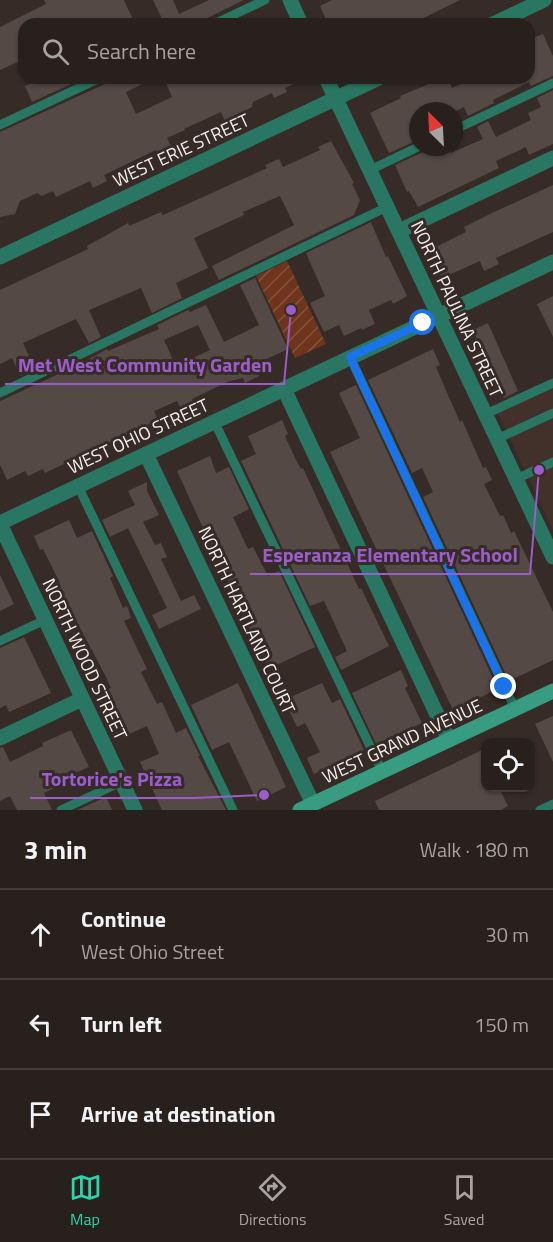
<!DOCTYPE html>
<html lang="en">
<head>
<meta charset="utf-8">
<style>
	:root { --surface:#28201d; --page:#342d2a; --text:#f1f3f6; --muted:#a5a3a4; --line:#443e3b; --accent:#2bd5ac }
	body { margin:0; font-family:"Titillium Web",sans-serif; background:var(--page); color:var(--text) }
	.controls { position:absolute; right:18px; bottom:18px; display:grid; overflow:hidden; border-radius:12px; box-shadow:0 2px 4px #0004 }
	.controls button { width:54px; height:54px; display:grid; place-items:center; padding:0; border:0; border-bottom:2px solid var(--line); background:var(--surface); color:var(--text); font:30px sans-serif }
	.compass { position:absolute; left:409px; top:102px; width:54px; height:54px; border-radius:50%; background:var(--surface); box-shadow:0 2px 4px #0004; rotate:336deg }
	.stop { position:absolute; width:18px; height:18px; margin:-14px; border:4px solid #1a73e8; border-radius:50%; background:#fff }
	.stop.end { background:#1a73e8; border-color:#fff; box-shadow:0 2px 6px #0008 }
	.list { margin:0; padding:0; list-style:none }
	h2 { display:flex; justify-content:space-between; align-items:center; height:78px; margin:0; padding:0 24px; font-size:26px }
	h2 small { font-size:20px; font-weight:400; color:var(--muted) }
	.list li { display:grid; grid-template-columns:39px 1fr auto; gap:18px; align-items:center; box-sizing:border-box; height:90px; padding:0 24px; border-top:2px solid var(--line) }
	.list b { display:block; font-size:22px; white-space:nowrap }
	.list p { margin:0; font-size:20px; white-space:nowrap; color:var(--muted) }
	.list em { font-size:20px; font-style:normal; color:var(--muted) }
	.icon { flex:none; width:33px; height:33px; fill:none; stroke:currentColor; stroke-width:2; stroke-linecap:round; stroke-linejoin:round }
	.map { position:relative; flex:none; width:553px; height:810px; overflow:hidden }
	.search { position:absolute; background:var(--surface); box-shadow:0 2px 4px #0004; left:18px; right:18px; top:18px; height:66px; display:flex; align-items:center; gap:15px; box-sizing:border-box; padding:0 21px; border-radius:18px; color:var(--muted); font-size:22px }
	.sheet { height:348px; background:var(--surface) }
	nav { display:flex; justify-content:space-around; align-items:center; box-sizing:border-box; height:84px; border-top:2px solid var(--line); background:var(--surface); font-size:16px; color:var(--muted) }
	nav a { display:grid; justify-items:center; gap:3px }
	nav .on { color:var(--accent) }
	.map>svg:first-child { display:block }
	.built { fill:#42312a }
	.garden { fill:url(#garden-furrows) }
	.building { fill:#544944; fill-rule:evenodd }
	.lines { fill:none; stroke-linecap:round; stroke-linejoin:round }
	.service { stroke:#297762; stroke-width:9 }
	.minor { stroke:#297762; stroke-width:15 }
	.secondary { stroke:#389c80; stroke-width:15 }
	.route { stroke:#1a73e8; stroke-width:8 }
	.labels { text-anchor:middle; dominant-baseline:central; stroke-width:6; stroke-linejoin:round; paint-order:stroke }
	.street-label { font-size:18px; fill:#f7f0ed; stroke:#362b27 }
	.leader { fill:none; stroke:#9a5dca; stroke-width:2 }
	.callout-dot { fill:#9a5dca; stroke:#362b27; stroke-width:2 }
	.callout-label { font-size:20px; text-anchor:middle; font-weight:bold; fill:#9a5dca; stroke:#362b27; stroke-width:6; stroke-linejoin:round; paint-order:stroke }
</style>
</head>
<body>
<div class="map">
<svg width="553" height="810" viewBox="0 0 553 810">
	<defs>
		<pattern id="garden-furrows" width="10" height="10" patternUnits="userSpaceOnUse" patternTransform="scale(1.5)"><rect width="10" height="10" fill="#6f351c"/><path d="M-1 1l2-2M0 10L10 0M9 11l2-2" fill="none" stroke="#84533d"/></pattern>
	</defs>
	<rect width="100%" height="100%" fill="#362b27"/>
	<!-- built -->
	<path class="built" d="M553,383V530L496,409Z"/>
	<!-- garden -->
	<path class="garden" d="M287,261L326,344L295,358L256,276Z"/>
	<!-- building -->
	<g class="building">
		<path d="M44,0H124L135,24H24V59L0,70V27L46,4Z"/>
		<path d="M153,0H173L179,14L209,0H244L195,24H158L163,21Z"/>
		<path d="M332,0H460L411,24H328L320,6Z"/>
		<path d="M543,34L553,56V76L531,86L529,82L493,100L494,103L468,116L464,107L456,111H418V126L413,128L418,140L389,153L370,113L401,98L400,96L443,78H447L452,88L474,78H529V40Z"/>
		<path d="M32,78H77L78,81L32,102L25,86L34,82Z"/>
		<path d="M118,78H155L126,92L136,114L172,97L164,78H307L285,88L287,92L274,98L272,93L253,102L252,107L225,121L221,112L184,129L185,130L167,138L171,146L157,153L156,150L104,175L107,181L93,188L90,181L56,197L53,191L42,196L37,193L20,201L15,214L0,217V132Z"/>
		<path d="M553,90V144L529,155L526,147L496,161L499,168L418,207L409,191L407,192L395,165L421,153L425,147H448L451,153L483,139L477,127L488,121L496,137L531,120L528,113L541,107L537,98Z"/>
		<path d="M331,141L354,183L352,184L360,200L354,215L219,280L212,266L294,225L280,196L243,212L244,215L194,238L208,268L176,283L182,298L152,313L141,288L89,310L101,337L89,343L76,319L23,343L35,369L20,376L12,358L0,364V290L88,249L87,246L128,223L129,226L161,212L163,215L267,168L265,165L279,159L283,167L320,150L318,147Z"/>
		<path d="M553,185V232L496,258L499,264L484,271L480,261L442,278L430,250L466,232L464,227L492,213Z"/>
		<path d="M371,222L386,257L388,256L407,296L393,304L391,300L369,310L375,324L362,330L361,328L344,336L339,325L324,332L310,303L325,296L306,253Z"/>
		<path d="M255,278L288,349L254,365L259,376L245,383L243,378L227,382L192,399L194,405L182,411L177,401L154,411L158,420L109,443L106,450L100,447L45,473L43,469L28,476L25,471L7,480L0,465V401L78,365L107,349L108,351L159,329L157,325L188,310L190,312L206,305L224,342L259,325L240,285ZM198,325L210,350L176,366L164,340Z"/>
		<path d="M553,296V337L537,304Z"/>
		<path d="M488,323L518,391L504,398L473,330Z"/>
		<path d="M433,349L440,365L436,367L448,395L460,422L462,420L483,468L486,467L492,480L484,484L500,516L503,515L511,533L514,531L553,612V660L509,681L423,497L433,492L422,468L412,473L368,380Z"/>
		<path d="M356,385L498,689L453,710L330,452L360,438L339,393Z"/>
		<path d="M282,420L288,434L285,436L295,458L301,469L303,468L359,589L361,588L389,646L341,670L335,657L347,651L324,601L310,606L241,461L256,454L248,436Z"/>
		<path d="M210,456L216,473L229,467L249,509L233,517L248,549L253,547L268,576L279,571L315,647L268,669L247,624L249,623L242,608L219,563L177,471Z"/>
		<path d="M147,482V491L159,515L143,522L155,545L161,543L167,557L161,559L181,601L194,595L201,609L159,629L152,615L167,608L128,528L110,537L102,520L135,505L128,491Z"/>
		<path d="M69,520L77,538L92,531L113,576L110,578L123,608L127,606L131,618L124,621L147,669L141,672L157,704L162,702L176,733L186,728L200,756H198L226,810H162L140,762L159,754L147,726L129,734L114,704L108,689L111,688L104,673L69,607L58,584L60,583L43,549L40,550L34,536Z"/>
		<path d="M0,575L14,604L0,611Z"/>
		<path d="M24,637L51,693L9,712L6,705L0,708V648Z"/>
		<path d="M401,670L408,686L405,688L422,723L376,744L352,693Z"/>
		<path d="M238,683L286,787L257,801L229,742L212,750L191,705Z"/>
		<path d="M322,683L332,703L340,699L364,750L314,774L307,758L320,752L305,723L297,727L284,700Z"/>
		<path d="M553,716V762L535,724Z"/>
		<path d="M71,730L89,767L54,782L57,787L44,793L52,810H17L10,796L0,801V748L3,747L10,762L43,746L42,743Z"/>
		<path d="M482,750L486,758V788H499L508,806L501,810H379L375,801Z"/>
		<path d="M106,797L112,810H77Z"/>
	</g>
	<g class="lines">
		<!-- service -->
		<g class="service">
			<path d="M214,24L265,0"/>
			<path d="M0,125L100,78"/>
			<path d="M454,130L553,83"/>
			<path d="M370,170L418,147"/>
			<path d="M350,357L515,709"/>
			<path d="M0,393L387,207"/>
			<path d="M486,414L553,383"/>
			<path d="M214,421L382,771"/>
			<path d="M497,439L553,413"/>
			<path d="M516,479L553,462"/>
			<path d="M78,486L233,810"/>
			<path d="M0,641L45,620"/>
			<path d="M61,810L121,782"/>
			<path d="M540,810L553,804"/>
		</g>
		<!-- minor -->
		<g class="minor">
			<path d="M290,0L301,24"/>
			<path d="M493,24L544,0"/>
			<path d="M326,78L553,557"/>
			<path d="M399,231L553,158"/>
			<path d="M0,257L379,78"/>
			<path d="M284,389L449,740"/>
			<path d="M146,454L313,804"/>
			<path d="M0,523L553,262"/>
			<path d="M0,524L135,810"/>
			<path d="M0,738L82,699"/>
		</g>
		<!-- secondary -->
		<path class="secondary" d="M300,810L553,691"/>
	</g>
	<g class="lines">
		<!-- route -->
		<path class="route" d="M423,323L350,357L504,687"/>
	</g>
	<g class="labels">
		<!-- street labels -->
		<g class="street-label">
			<text transform="translate(181 150) rotate(-25)">WEST ERIE STREET</text>
			<text transform="translate(457 309) rotate(65)">NORTH PAULINA STREET</text>
			<text transform="translate(138 436) rotate(-25)">WEST OHIO STREET</text>
			<text transform="translate(247 620) rotate(65)">NORTH HARTLAND COURT</text>
			<text transform="translate(85 659) rotate(65)">NORTH WOOD STREET</text>
			<text transform="translate(402 741) rotate(-25)">WEST GRAND AVENUE</text>
		</g>
	</g>
	<!-- callouts -->
	<path class="leader" d="M291 310L284 384H5M539 470L530 574H250M264 795L194 798H30"/>
	<g class="callout-dot">
		<circle cx="291" cy="310" r="6"/>
		<circle cx="539" cy="470" r="6"/>
		<circle cx="264" cy="795" r="6"/>
	</g>
	<g class="callout-label">
		<text x="145" y="372">Met West Community Garden</text>
		<text x="390" y="562">Esperanza Elementary School</text>
		<text x="112" y="786">Tortorice's Pizza</text>
	</g>
</svg>
<div class="controls">
<button><svg class="icon" aria-label="locate" viewBox="0 0 24 24"><circle cx="12" cy="12" r="6"/><path d="M12 2v4M12 18v4M2 12h4M18 12h4"/></svg></button>
</div>
<svg class="compass" viewBox="-18 -18 36 36"><path d="M0-13l5 13h-10z" fill="#e53935"/><path d="M0 13l5-13h-10z" fill="#a5a3a4"/></svg>
<div class="stop" style="left:423px;top:323px"></div>
<div class="stop end" style="left:504px;top:687px"></div>
<div class="search"><svg class="icon" aria-label="search" viewBox="0 0 24 24"><circle cx="10" cy="10" r="6"/><path d="M15 15l6 6"/></svg>Search here</div>
</div>
<section class="sheet">
<h2>3 min<small>Walk · 180 m</small></h2>
<ul class="list">
<li><svg class="icon" aria-label="ahead" viewBox="0 0 24 24"><path d="M12 20V5M6 11l6-6 6 6"/></svg><div><b>Continue</b><p>West Ohio Street</p></div><em>30 m</em></li>
<li><svg class="icon" aria-label="left" viewBox="0 0 24 24"><path d="M17 20v-9H6M10 6l-5 5 5 5"/></svg><div><b>Turn left</b></div><em>150 m</em></li>
<li><svg class="icon" aria-label="arrive" viewBox="0 0 24 24"><path d="M6 21V4h12l-3 4 3 4H6"/></svg><div><b>Arrive at destination</b></div></li>
</ul>
</section>
<nav>
<a class="on"><svg class="icon" aria-label="map" viewBox="0 0 24 24"><path d="M3 6l6-2 6 2 6-2v14l-6 2-6-2-6 2zM9 4v14M15 6v14"/></svg>Map</a>
<a><svg class="icon" aria-label="directions" viewBox="0 0 24 24"><path d="M12 3l9 9-9 9-9-9zM9 14v-3h6M13 9l2 2-2 2"/></svg>Directions</a>
<a><svg class="icon" aria-label="saved" viewBox="0 0 24 24"><path d="M7 4h10v16l-5-4-5 4z"/></svg>Saved</a>
</nav>
</body>
</html>
